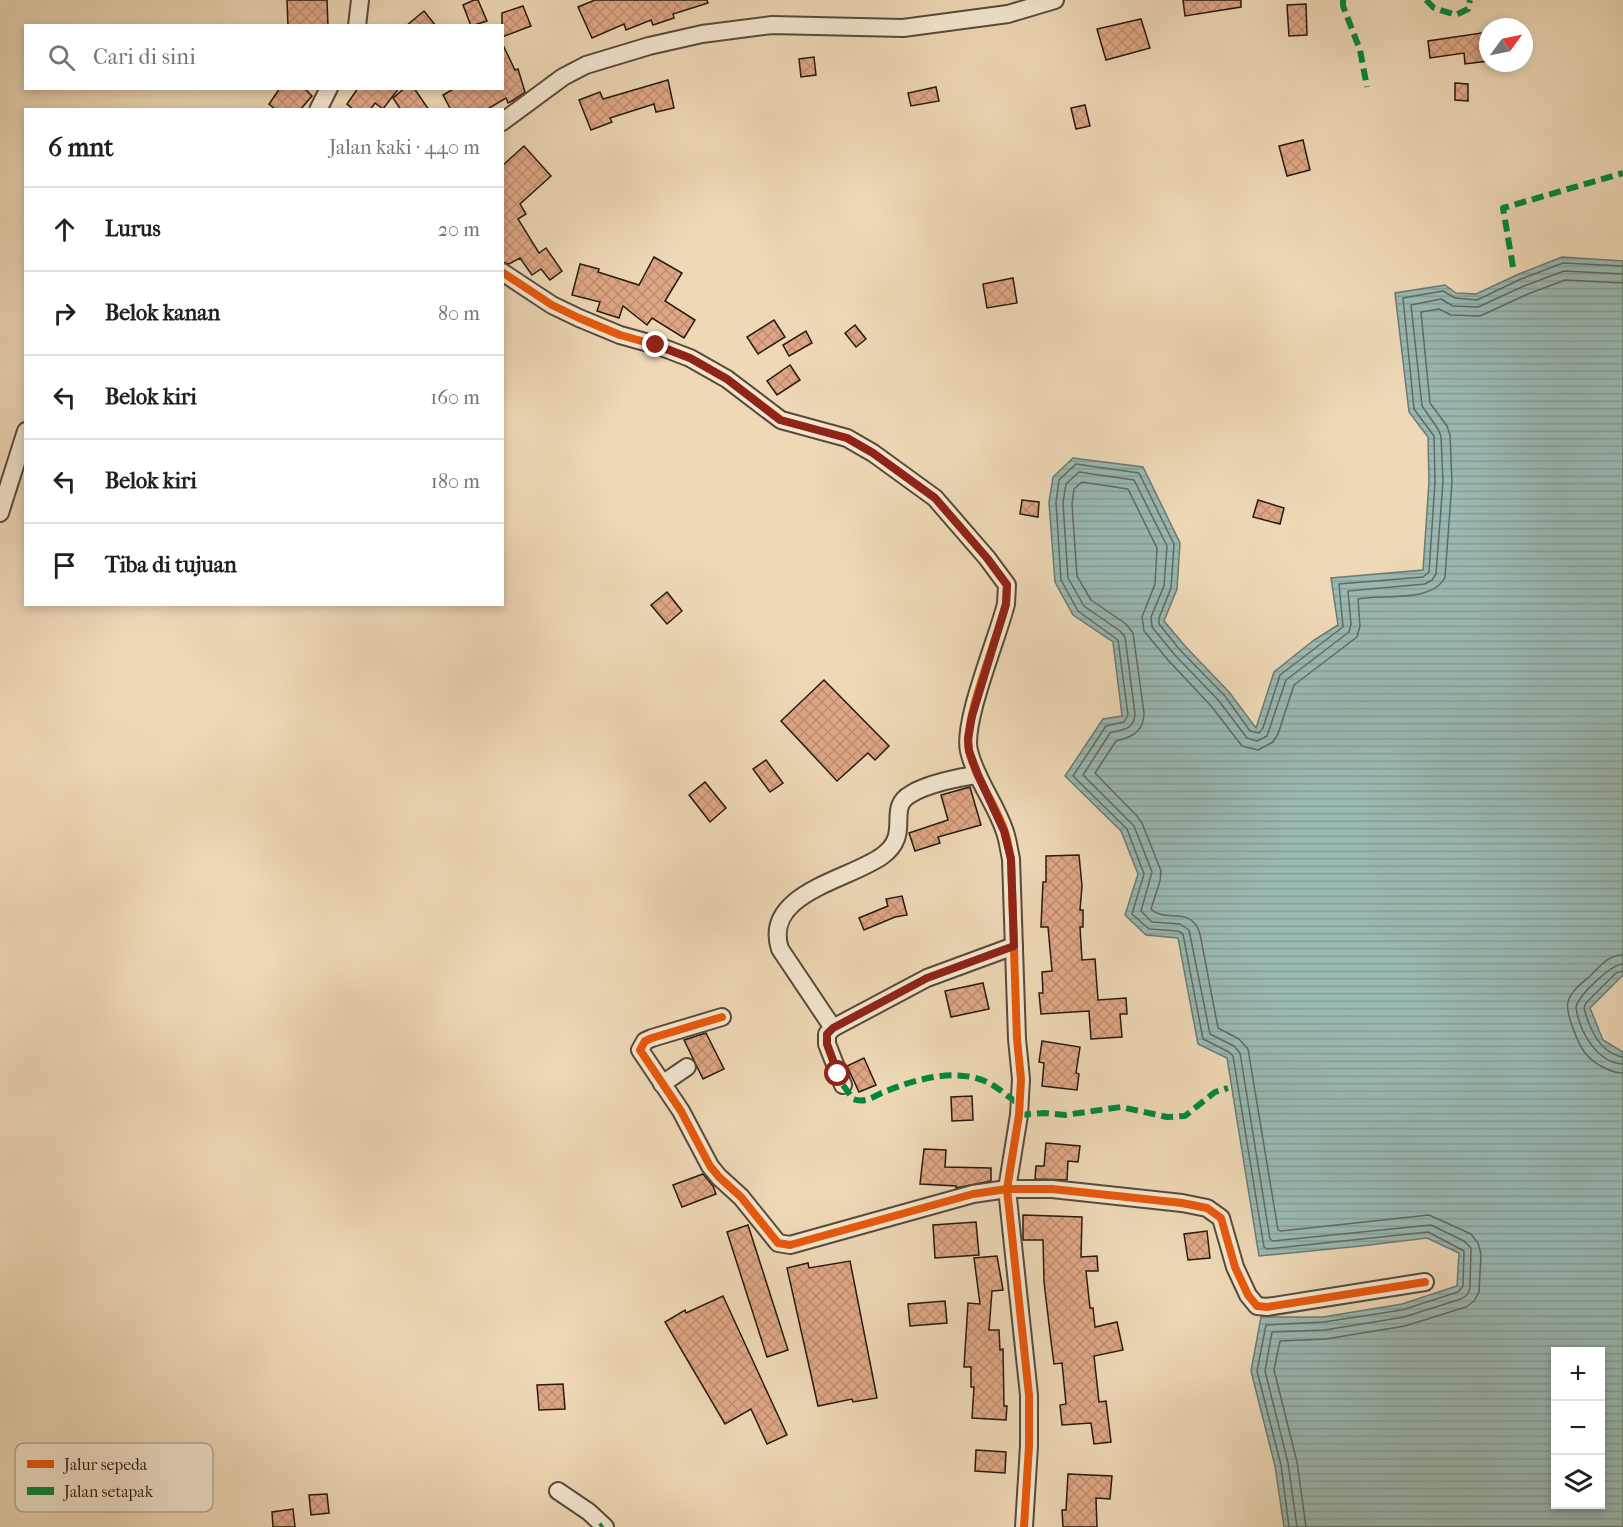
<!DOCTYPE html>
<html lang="id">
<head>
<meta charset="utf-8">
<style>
	:root { --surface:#fff; --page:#f2f2f2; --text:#202124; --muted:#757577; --line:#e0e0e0 }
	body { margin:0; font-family:"IM FELL French Canon",serif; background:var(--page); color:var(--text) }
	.controls { position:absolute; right:18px; bottom:18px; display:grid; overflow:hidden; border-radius:0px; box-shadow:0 3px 9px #0003 }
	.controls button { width:54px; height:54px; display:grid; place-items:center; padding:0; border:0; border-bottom:2px solid var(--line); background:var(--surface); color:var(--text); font:30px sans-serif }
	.compass { position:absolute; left:1479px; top:18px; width:54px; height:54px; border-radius:50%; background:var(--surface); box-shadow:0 3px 9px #0003; rotate:57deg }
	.stop { position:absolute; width:18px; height:18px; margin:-14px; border:4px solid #8f2418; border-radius:50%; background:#fff }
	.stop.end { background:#8f2418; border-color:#fff; box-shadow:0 2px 6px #0008 }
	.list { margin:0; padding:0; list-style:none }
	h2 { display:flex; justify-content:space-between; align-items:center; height:78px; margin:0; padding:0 24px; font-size:26px }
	h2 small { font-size:20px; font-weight:400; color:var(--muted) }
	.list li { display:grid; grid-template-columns:39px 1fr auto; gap:18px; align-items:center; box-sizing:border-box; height:84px; padding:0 24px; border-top:2px solid var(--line) }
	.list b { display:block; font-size:22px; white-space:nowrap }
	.list em { font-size:20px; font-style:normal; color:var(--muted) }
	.icon { flex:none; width:33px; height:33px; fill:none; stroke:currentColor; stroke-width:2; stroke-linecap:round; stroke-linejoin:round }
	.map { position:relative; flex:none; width:1623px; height:1527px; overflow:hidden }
	.search { position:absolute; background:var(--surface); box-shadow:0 3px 9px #0003; left:24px; top:24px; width:480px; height:66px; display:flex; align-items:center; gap:15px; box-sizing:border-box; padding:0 21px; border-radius:0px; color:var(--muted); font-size:22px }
	.panel { position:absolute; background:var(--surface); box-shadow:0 3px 9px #0003; left:24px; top:108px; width:480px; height:498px; border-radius:0px }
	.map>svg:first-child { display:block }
	.water { fill:url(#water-rules); stroke:#6b7a72; stroke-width:1.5; fill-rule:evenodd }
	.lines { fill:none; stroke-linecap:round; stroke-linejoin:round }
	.shore { stroke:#606a62; stroke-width:1.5 }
	.building { fill:url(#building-cross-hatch); stroke:#251b10; stroke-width:1.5 }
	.minor-casing { stroke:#574a3a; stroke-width:20 }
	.minor { stroke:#f4e6d0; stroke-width:16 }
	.quiet { stroke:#00873e; stroke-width:6; stroke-dasharray:12 6; stroke-linecap:butt }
	.cycleway-casing { stroke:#f4e6d0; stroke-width:11 }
	.cycleway { stroke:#e8590c; stroke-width:8 }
	.route { stroke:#8f2418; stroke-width:8 }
	.key { fill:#f4e6d0; stroke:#b6a996; stroke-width:1.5 }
	.key-label { font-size:16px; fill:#251b10 }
</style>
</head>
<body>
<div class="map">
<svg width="1623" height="1527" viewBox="0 0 1623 1527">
	<defs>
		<pattern id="water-rules" width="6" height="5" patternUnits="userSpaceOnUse" patternTransform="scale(1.5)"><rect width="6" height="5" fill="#9ab9b3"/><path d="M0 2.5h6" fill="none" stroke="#859e99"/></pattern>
		<pattern id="building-cross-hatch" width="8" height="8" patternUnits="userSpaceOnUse" patternTransform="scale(1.5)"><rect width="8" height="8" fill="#dfa685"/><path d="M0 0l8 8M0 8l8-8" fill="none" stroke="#bf8e72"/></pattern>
	</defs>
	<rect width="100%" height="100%" fill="#eed8b6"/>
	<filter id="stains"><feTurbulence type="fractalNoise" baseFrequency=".00333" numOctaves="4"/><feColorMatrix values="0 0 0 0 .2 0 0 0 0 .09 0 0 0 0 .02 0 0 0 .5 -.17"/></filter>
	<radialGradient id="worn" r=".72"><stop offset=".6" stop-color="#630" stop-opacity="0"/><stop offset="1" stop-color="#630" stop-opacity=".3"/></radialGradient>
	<!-- water -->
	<path class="water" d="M1562,257L1623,261V975L1590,1008L1603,1040L1623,1052V1527H1284L1275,1466L1251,1371L1261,1317H1323L1402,1304L1457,1286L1459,1253L1427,1238L1361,1246L1259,1256L1227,1058L1198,1044L1178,938L1146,935L1125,915L1138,874L1121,831L1065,776L1103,719L1122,716L1113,642L1073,615L1055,582L1049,502L1053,477L1073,458L1143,467L1180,543L1177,589L1164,621L1185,646L1229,692L1256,728L1274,672L1314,640L1338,625L1331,578L1423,570L1429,482L1428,437L1409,412L1395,293L1445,285L1456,293L1476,294L1519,274ZM1556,1352H1600V1504H1556Z"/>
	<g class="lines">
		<!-- shore -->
		<g class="shore">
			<path d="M1623,955C1609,955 1602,964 1592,974C1584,982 1571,990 1568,1002C1565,1013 1579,1046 1586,1054C1594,1064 1611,1073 1623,1073"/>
			<path d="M1623,964C1610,965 1579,995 1576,1007C1579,1031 1597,1063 1623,1064"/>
			<path d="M1623,971L1616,973L1586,1003L1584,1008C1589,1028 1600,1053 1623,1057"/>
			<path d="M1289,1527L1281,1465L1257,1371L1266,1325L1324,1322L1402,1310L1458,1292L1463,1286L1464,1251L1428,1232L1267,1249L1264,1247L1233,1056L1229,1052L1203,1039L1183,934L1178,931L1149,929L1132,914L1144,874L1127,829L1073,776L1106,726L1124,722L1128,715L1118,640L1078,611L1061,580L1056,502L1059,480L1076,464L1139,473L1174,544L1171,588L1159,618V624L1180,650L1225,696L1250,731L1259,733L1263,728L1280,675L1343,627L1339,584L1423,577L1429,572L1435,482L1434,436L1414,409L1403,298L1443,291L1455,298L1477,300L1521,279L1563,263L1623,266"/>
			<path d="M1297,1527L1288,1463L1265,1371L1272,1332L1325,1330L1404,1317L1461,1299L1467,1295L1470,1288L1471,1248L1464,1241L1431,1225L1273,1241L1270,1239L1240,1053L1234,1046L1210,1034L1189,930L1180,924L1152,922L1141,911L1152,872L1134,826L1083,775L1110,733C1123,729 1134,730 1135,714L1125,637L1120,631L1084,606L1068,578L1063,503L1066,484L1079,472L1134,480L1167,546L1164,586L1151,617L1152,627L1174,654L1219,701L1247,738L1257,741L1267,736L1286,680L1349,632L1351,624L1348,591L1425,584L1432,580L1436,574L1443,482L1441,436L1438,429L1422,406L1411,305L1441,299L1453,306L1478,307L1524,286L1564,271L1623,274"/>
			<path d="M1306,1527L1297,1462L1274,1370L1280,1341L1326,1339L1405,1326L1466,1307L1474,1301L1479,1292L1481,1254L1478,1243L1471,1234L1429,1215L1281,1231L1278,1230L1248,1049L1239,1039L1218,1028L1200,934C1191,904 1166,924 1151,909L1160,881L1161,871L1142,823L1137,816L1095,773L1116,741C1132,737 1144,732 1144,713L1133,633L1126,624L1091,600L1077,576L1072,504L1074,489L1082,482L1128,489L1157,548L1155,584L1142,617L1144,631L1168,660L1212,707L1242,746L1258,750L1273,742L1278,734L1294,685L1357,637L1360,626L1358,599C1383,594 1433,603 1445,577L1452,482L1450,435L1447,426L1430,403L1421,312L1439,309L1451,315L1480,316L1528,294L1565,280L1623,283"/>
		</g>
	</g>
	<!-- building -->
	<g class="building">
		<path d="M287,0H327L328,26H288Z"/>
		<path d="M474,0H478L487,21L471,26L463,5Z"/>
		<path d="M595,0H707L708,3L673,14L674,18L653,25L651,20L626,30L624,24L592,38L578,7Z"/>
		<path d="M1183,0H1241V7L1185,16Z"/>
		<path d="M1306,4L1307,35L1289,36L1287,5Z"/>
		<path d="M523,6L531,26L502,37V13Z"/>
		<path d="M424,11L436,26H406Z"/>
		<path d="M1141,19L1150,48L1106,60L1097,29Z"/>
		<path d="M1488,32V61L1465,64L1464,53L1430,58L1428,41Z"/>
		<path d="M502,43L515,70L518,69L525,92L512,101L508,103L506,98L486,110H451L443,95L455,88H502Z"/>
		<path d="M814,57L816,75L801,77L799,59Z"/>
		<path d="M668,80L674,108L656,112L654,104L610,118L612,122L591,130L579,100L600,92L603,99Z"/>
		<path d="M1455,83L1468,84V101L1455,100Z"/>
		<path d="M936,87L939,101L911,106L908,93Z"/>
		<path d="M280,88H304L312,96L300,110H276L269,104Z"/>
		<path d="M358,88H399L383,109L375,103L370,110H354L347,104Z"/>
		<path d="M405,88H414L429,110H401L393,98Z"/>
		<path d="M1085,105L1090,126L1076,129L1071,108Z"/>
		<path d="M1303,140L1310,170L1287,176L1279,146Z"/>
		<path d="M524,146L551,176L520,204L526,214L518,219L539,253L546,248L562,271L550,280L541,269L532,275L520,258L509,264L502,262V166Z"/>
		<path d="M654,257L682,273L665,301L695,320L684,338L652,318L647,325L623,306L619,318L597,311L600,302L572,295L580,264L599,269L598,272L639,285Z"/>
		<path d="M1013,278L1017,303L987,308L983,284Z"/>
		<path d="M774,320L785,337L758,354L747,337Z"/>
		<path d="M855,325L866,339L856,347L845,333Z"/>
		<path d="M806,331L812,343L789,356L783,345Z"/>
		<path d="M790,365L800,380L777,395L767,381Z"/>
		<path d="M1022,500L1039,502L1038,517L1020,514Z"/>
		<path d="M1258,500L1284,508L1280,524L1253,517Z"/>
		<path d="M667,592L682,611L667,624L651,605Z"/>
		<path d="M824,680L889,746L875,760L868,753L837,781L781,721Z"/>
		<path d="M766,760L783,783L770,792L753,769Z"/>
		<path d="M705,782L726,808L710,822L689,795Z"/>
		<path d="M970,787L981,825L938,837L940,843L915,851L909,833L948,820L941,795Z"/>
		<path d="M1079,855L1082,886L1080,910H1083V927H1080L1082,960L1095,959L1098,1000L1126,998L1127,1014H1120L1122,1037L1091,1039L1089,1011L1041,1014L1039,993H1043L1042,972L1052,971L1048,927H1041L1043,882H1046V856Z"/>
		<path d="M902,896L907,915L895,917L864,930L859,918L888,906L886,899Z"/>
		<path d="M983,983L989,1009L951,1017L945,991Z"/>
		<path d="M706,1033L724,1069L703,1079L684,1040Z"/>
		<path d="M1042,1041L1080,1047L1076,1073L1079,1074L1077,1090L1042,1086L1044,1063L1039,1062Z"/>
		<path d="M864,1058L876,1085L859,1092L847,1066Z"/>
		<path d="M972,1096L973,1120L952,1121L951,1097Z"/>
		<path d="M1046,1143L1080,1146L1078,1162L1068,1161L1067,1180L1035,1179L1036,1166H1044Z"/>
		<path d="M924,1149L946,1150L945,1167L991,1168V1181L956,1188V1186L920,1184Z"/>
		<path d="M703,1174L713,1186L716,1194L682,1207L673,1185Z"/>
		<path d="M1023,1215L1082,1217L1081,1257L1097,1256L1098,1271H1086L1090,1308H1093L1095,1327L1117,1322L1123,1350L1094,1356L1099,1402L1106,1401L1111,1442L1094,1444L1091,1423L1062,1425L1060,1405L1066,1404L1062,1363L1054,1364L1051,1341L1044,1282L1043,1240H1023Z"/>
		<path d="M976,1222L979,1255L935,1258L933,1225Z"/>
		<path d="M748,1225L788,1350L767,1357L727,1232Z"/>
		<path d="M1207,1231L1210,1258L1188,1260L1184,1234Z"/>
		<path d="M997,1256L1003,1290L992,1291L989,1330H999L1000,1350L1003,1349L1004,1406H1007L1006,1420L972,1418L974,1387H971V1367H964L968,1303L980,1304L974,1258Z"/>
		<path d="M850,1261L877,1398L853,1402L852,1399L818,1406L787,1268L808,1263L809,1268Z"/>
		<path d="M723,1296L787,1435L767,1444L751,1409L725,1424L665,1322L685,1310L686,1313Z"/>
		<path d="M945,1301L947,1323L910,1326L908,1304Z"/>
		<path d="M563,1384L565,1409L539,1410L537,1385Z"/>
		<path d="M976,1450L1006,1452L1005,1473L975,1471Z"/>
		<path d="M1068,1474L1112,1476L1110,1499L1096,1498L1097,1527H1063L1062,1510H1066Z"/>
		<path d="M327,1494L329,1513L311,1515L309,1495Z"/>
		<path d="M293,1509L295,1527H273L272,1512Z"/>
	</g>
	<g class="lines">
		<defs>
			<g id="minor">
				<path d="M357,26L360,0"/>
				<path d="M318,110L329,88"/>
				<path d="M502,122L563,77L586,65L649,46L702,34L772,25L903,28L1008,14L1055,0"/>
				<path d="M502,272L552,305L579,318L620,335L656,345L690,358L727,379L781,420L847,438L873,453L935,498L987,558L1007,585L1006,604C998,637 962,722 969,751C976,780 996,804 1005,832C1008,841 1009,850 1011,859L1017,1039L1021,1079L1019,1115L1007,1189L1029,1395V1446L1024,1527"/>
				<path d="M0,513L26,431"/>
				<path d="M722,1017L652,1038L645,1041L640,1050L681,1111L710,1166L719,1177L741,1197L778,1243L790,1245L973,1194L1007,1189H1052L1182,1203L1207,1208L1221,1218L1235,1267L1248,1295L1257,1306L1267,1307L1425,1282"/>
				<path d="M833,1028L780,949C762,893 849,880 882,856C913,834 885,808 911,794C927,784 959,777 978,775"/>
				<path d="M662,1084L687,1067"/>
				<path d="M843,1085L827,1044V1034L833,1028L927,978L1014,946"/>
				<path d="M558,1491L589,1512L605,1527"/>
			</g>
		</defs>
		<!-- minor casing -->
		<use href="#minor" class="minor-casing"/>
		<!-- minor -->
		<use href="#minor" class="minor"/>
		<!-- quiet -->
		<g class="quiet">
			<path d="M1343,0V6L1360,50L1367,87"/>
			<path d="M1426,0L1434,8L1456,15L1468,9L1470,0"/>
			<path d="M1513,267L1503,208L1623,173"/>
			<path d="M843,1085L853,1099C865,1104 874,1096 884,1092C916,1079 957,1067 989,1083C1000,1089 1010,1098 1020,1105"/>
			<path d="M1019,1115L1044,1113L1065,1115L1121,1107L1167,1117L1185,1116L1215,1092L1228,1088"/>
			<path d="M600,1527L603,1525"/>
		</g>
		<defs>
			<g id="cycleway">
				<path d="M502,272L552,305L579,318L620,335L656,345L690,358L727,379L781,420L847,438L873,453L935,498L987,558L1007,585L1006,604C998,637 962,722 969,751C976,780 996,804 1005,832C1008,841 1009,850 1011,859L1017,1039L1021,1079L1019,1115L1007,1189L1029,1395V1446L1024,1527"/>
				<path d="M722,1017L652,1038L645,1041L640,1050L681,1111L710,1166L719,1177L741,1197L778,1243L790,1245L973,1194L1007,1189H1052L1182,1203L1207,1208L1221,1218L1235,1267L1248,1295L1257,1306L1267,1307L1425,1282"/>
			</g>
		</defs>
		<!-- cycleway casing -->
		<use href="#cycleway" class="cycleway-casing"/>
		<!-- cycleway -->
		<use href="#cycleway" class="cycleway"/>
	</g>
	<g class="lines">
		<!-- route -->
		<path class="route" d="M656,345L690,358L727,379L780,420L847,438L873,453L935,498L987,558L1007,585L1006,604L972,716L968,739L969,751L978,775L1004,831L1011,859L1014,946L927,978L833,1028L827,1034V1044L838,1074"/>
	</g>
	<!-- legend -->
	<rect x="15" y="1443" width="198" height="69" rx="9" class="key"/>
	<rect x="27" y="1460" width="27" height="8" fill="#e8590c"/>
	<rect x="27" y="1487" width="27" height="8" fill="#00873e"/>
	<g class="key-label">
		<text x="64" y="1470">Jalur sepeda</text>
		<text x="64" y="1497">Jalan setapak</text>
	</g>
	<rect width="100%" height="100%" filter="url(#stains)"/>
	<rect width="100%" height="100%" fill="url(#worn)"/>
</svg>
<div class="controls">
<button>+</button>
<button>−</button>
<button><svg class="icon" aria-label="layers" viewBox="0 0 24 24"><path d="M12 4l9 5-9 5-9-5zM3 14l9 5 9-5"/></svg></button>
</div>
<svg class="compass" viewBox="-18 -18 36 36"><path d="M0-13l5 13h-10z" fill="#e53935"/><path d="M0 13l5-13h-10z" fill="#757577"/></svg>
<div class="stop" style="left:838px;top:1074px"></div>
<div class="stop end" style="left:656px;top:345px"></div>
<div class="search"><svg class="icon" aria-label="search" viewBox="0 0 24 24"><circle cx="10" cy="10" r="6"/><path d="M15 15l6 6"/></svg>Cari di sini</div>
<section class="panel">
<h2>6 mnt<small>Jalan kaki · 440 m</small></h2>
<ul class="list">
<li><svg class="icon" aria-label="ahead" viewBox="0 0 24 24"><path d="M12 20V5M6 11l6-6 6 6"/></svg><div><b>Lurus</b></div><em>20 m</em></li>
<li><svg class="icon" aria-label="right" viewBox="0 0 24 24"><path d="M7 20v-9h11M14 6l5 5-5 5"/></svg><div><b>Belok kanan</b></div><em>80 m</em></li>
<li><svg class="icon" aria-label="left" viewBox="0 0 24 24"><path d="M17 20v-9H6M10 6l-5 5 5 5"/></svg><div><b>Belok kiri</b></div><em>160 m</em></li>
<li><svg class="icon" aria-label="left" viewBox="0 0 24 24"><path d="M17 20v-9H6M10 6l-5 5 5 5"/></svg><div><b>Belok kiri</b></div><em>180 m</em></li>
<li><svg class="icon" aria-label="arrive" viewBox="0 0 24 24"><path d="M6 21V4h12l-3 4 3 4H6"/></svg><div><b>Tiba di tujuan</b></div></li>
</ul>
</section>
</div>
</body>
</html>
